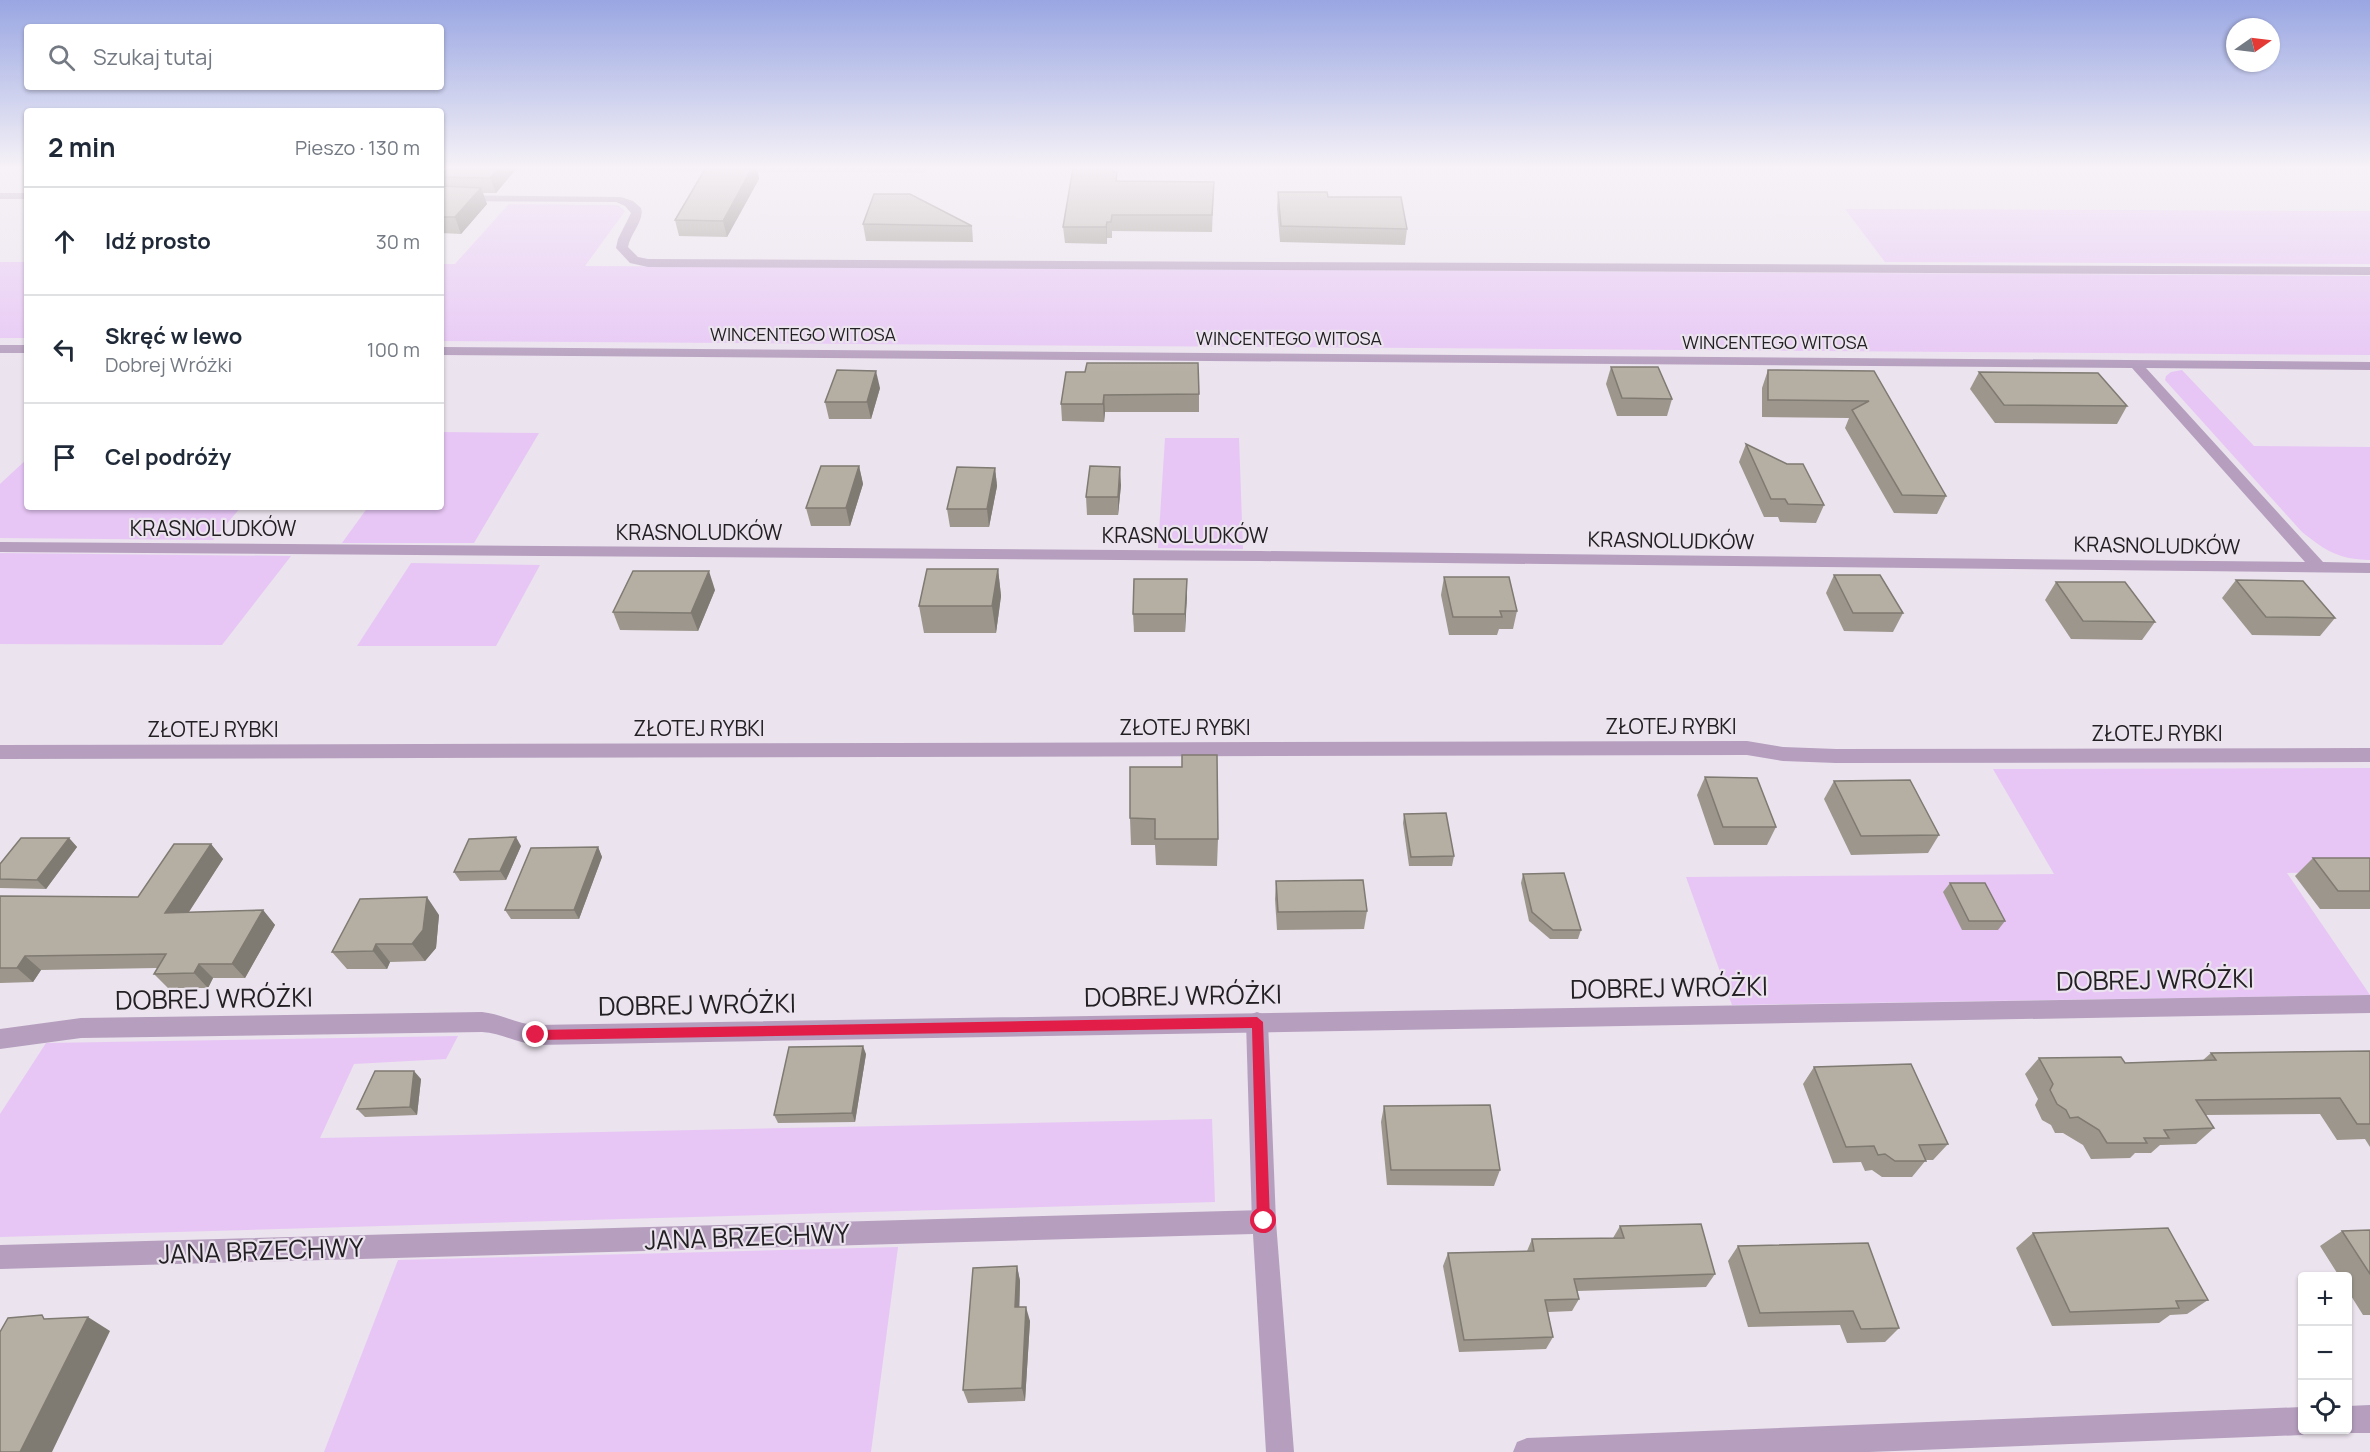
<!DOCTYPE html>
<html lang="pl">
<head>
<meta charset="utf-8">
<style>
	:root { --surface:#fff; --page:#f2f2f3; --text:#1f2937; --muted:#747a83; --line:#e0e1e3 }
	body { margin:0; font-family:Manrope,sans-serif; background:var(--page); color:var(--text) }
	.controls { position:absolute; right:18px; bottom:18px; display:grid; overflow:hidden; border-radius:6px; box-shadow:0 2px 4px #0004 }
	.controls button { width:54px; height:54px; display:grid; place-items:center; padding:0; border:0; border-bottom:2px solid var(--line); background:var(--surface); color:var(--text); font:30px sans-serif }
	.compass { position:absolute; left:2226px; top:18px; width:54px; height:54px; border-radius:50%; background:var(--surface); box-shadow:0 2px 4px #0004; rotate:76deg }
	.stop { position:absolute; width:18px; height:18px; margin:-14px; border:4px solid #e11d48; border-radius:50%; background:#fff }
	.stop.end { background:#e11d48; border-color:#fff; box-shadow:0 2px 6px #0008 }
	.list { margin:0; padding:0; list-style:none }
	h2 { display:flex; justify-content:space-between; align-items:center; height:78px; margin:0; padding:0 24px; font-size:26px }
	h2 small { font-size:20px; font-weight:400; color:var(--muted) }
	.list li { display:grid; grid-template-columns:39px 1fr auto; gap:18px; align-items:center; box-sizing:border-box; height:108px; padding:0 24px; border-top:2px solid var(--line) }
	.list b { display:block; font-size:22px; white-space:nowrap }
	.list p { margin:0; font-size:20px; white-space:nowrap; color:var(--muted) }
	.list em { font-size:20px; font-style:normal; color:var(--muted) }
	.icon { flex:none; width:33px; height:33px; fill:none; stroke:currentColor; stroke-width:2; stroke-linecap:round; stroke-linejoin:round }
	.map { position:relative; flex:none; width:2370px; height:1452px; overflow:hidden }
	.search { position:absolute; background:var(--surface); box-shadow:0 2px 4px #0004; left:24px; top:24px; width:420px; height:66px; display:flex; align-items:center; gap:15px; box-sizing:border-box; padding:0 21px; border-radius:6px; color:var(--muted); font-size:22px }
	.panel { position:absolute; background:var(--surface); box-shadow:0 2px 4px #0004; left:24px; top:108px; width:420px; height:402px; border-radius:6px }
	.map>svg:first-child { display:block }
	.green { fill:#e7c6f5 }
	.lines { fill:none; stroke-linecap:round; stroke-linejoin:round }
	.lane { fill:#b59ebe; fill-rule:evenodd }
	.street { fill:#b59ebe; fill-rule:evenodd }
	.wall { fill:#9c968c }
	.shaded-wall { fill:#7f7a72 }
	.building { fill:#b5aea3; stroke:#7f7a72; stroke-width:1.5 }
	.route { fill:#e11d48 }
	.labels { text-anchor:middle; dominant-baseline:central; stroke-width:4.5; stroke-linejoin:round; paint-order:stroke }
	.far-street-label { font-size:18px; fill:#232024; stroke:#ebe3ee }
	.street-label { font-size:21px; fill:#232024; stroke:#ebe3ee }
	.near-street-label { font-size:26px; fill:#232024; stroke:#ebe3ee }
</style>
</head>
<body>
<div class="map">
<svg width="2370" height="1452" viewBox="0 0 2370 1452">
	<rect width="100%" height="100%" fill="#ebe3ee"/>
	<!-- green -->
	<g class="green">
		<path d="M645,168H926L925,173L642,171Z"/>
		<path d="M509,204L618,205L625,211L585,266L2370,276V355L441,341V264H455Z"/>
		<path d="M1845,209L2370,211V264L1885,262Z"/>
		<rect x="0" y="262" width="27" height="76"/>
		<path d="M2182,370L2254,446L2370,447V560C2338,559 2326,551 2302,532L2165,380L2166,376L2171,372Z"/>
		<path d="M441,432L539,433L474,543H342L368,507H441Z"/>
		<path d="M1165,438H1239L1243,549L1158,548Z"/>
		<path d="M27,459V507H241L213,540L0,538V484Z"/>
		<path d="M0,553L291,556L222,645L0,644Z"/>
		<path d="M411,563L540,565L496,646H357Z"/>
		<path d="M2370,768V871L2287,873L2370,995L1732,1005L1686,877L2054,874L1993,769Z"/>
		<path d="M458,1036L446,1059L354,1064L320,1138L1212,1119L1215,1202L0,1237V1114L46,1043Z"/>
		<path d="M898,1247L871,1452H324L398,1260Z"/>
	</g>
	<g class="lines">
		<!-- lane -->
		<path class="lane" d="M1257,1012L1265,1015L1268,1022L1276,1222L1273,1230L1264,1234L1255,1230L1252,1222L1246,1022L1249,1015Z"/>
		<!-- street -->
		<g class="street">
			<rect x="0" y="193" width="27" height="6"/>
			<path d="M441,195L621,197L633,201L641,208C645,220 630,234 628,247L638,257L648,259L2370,267V275L648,267L630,263L616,248L618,239L631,213L625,206L616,202L441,201Z"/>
			<rect x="0" y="345" width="27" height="8"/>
			<path d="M441,347L2370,362V370L2146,368L2323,562L2370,563V573L1260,561L0,552V542L1260,551L2305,562L2132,368L441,355Z"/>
			<path d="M1747,741L1783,747L1836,749L2370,748V762L1836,763L1783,761L1747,755L0,759V745Z"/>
			<path d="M2370,995V1013L536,1045C517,1043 501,1033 482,1032L81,1038L0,1049V1029L81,1018L482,1012C501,1014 517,1024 536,1025Z"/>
			<path d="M1264,1210L1273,1214L1276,1222L1294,1452H1266L1253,1234L0,1269V1245Z"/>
			<path d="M2370,1405V1433H2348L2341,1430H2348V1406Z"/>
			<path d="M2302,1407V1430H2312L2302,1435L1869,1452H1513L1517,1442L1527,1438Z"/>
		</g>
	</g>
	<!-- wall -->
	<g class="wall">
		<path d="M448,168H517L496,193H483L487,204L461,234L441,233V186H444L441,176Z"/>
		<path d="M757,168L759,179L727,237L679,236L675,220L705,169Z"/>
		<path d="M1113,168V172L1117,181L1214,182L1212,232L1112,231V238H1107V244L1065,243L1063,227Z"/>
		<path d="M1278,192L1328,197L1407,229L1405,245L1280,242L1277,208Z"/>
		<path d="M863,224L972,226L973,242L866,241Z"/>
		<path d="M1611,367L1672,399L1667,416H1617L1606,384Z"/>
		<path d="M1768,370L1874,371L1946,496L1937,514L1894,513L1845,428L1849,418L1762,417V388Z"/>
		<path d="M1085,372L1199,394V412H1105L1104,422L1062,421L1061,404Z"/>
		<path d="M1979,372L2127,406L2117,424L1995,423L1970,389Z"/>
		<path d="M880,388L871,419H829L825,402Z"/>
		<path d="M1746,444L1824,505L1816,523L1780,522L1778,517H1764L1739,462Z"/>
		<path d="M859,466L863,484L850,526H811L806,508Z"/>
		<path d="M995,468L997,486L989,527H950L947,509Z"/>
		<path d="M1121,485L1118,515H1087L1086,497Z"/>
		<path d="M998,569L1001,596L996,633H924L919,606Z"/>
		<path d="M1834,575L1903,613L1893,632L1844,631L1826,593Z"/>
		<path d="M1444,577L1517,611L1513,629H1499L1497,635H1449L1441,595Z"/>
		<path d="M1187,579L1185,632H1134L1133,614Z"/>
		<path d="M2236,580L2335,618L2320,636L2252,635L2222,598Z"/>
		<path d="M2056,582L2155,622L2142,640L2071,639L2045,600Z"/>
		<path d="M715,590L698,631L620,630L613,612Z"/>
		<path d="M1130,767L1218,839L1217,866L1156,865L1155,845H1131L1130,818Z"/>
		<path d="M1705,777L1776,827L1767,845H1714L1697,795Z"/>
		<path d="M1834,781L1939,835L1928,853L1851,855L1824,799Z"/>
		<path d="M1404,814L1454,856L1452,866H1409L1403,823Z"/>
		<path d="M69,838L77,847L46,889L0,888V879Z"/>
		<path d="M211,844L223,859L189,912L263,910L275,925L245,978H213L208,988H168L154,974L157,968L41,970L33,982L0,983V896L138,897Z"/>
		<path d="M521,846L506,880L460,881L454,872Z"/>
		<path d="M598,847L602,857L579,919H511L505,910Z"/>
		<path d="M2313,858H2370V909H2320L2295,876Z"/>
		<path d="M1523,874L1581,930L1578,939H1550L1529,921L1521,883Z"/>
		<path d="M1276,881L1367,911L1364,929L1277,930L1275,899Z"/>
		<path d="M1950,883L2005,921L1998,930H1962L1943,892Z"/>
		<path d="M439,915L436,948L425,961L390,962L387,969H347L332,952Z"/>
		<path d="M2370,1051V1147L2365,1139L2337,1140L2320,1114L2205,1115L2214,1128L2196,1144L2160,1145L2151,1153H2135L2130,1158L2091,1159L2083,1145L2063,1133H2055L2051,1125L2042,1120L2035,1105L2038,1099L2025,1074L2039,1058L2125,1063L2202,1061L2211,1053Z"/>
		<path d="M866,1054L855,1122L778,1123L774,1115Z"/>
		<path d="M1814,1067L1948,1144L1933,1160H1926L1912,1177H1882L1872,1170L1865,1171L1861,1162L1833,1163L1803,1084Z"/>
		<path d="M421,1079L417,1115L365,1117L357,1109Z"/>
		<path d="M1384,1106L1500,1170L1494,1186L1387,1185L1381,1122Z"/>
		<path d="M1620,1226L1715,1274L1706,1287L1577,1291L1579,1299L1572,1311L1548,1312L1553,1337L1546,1349L1459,1352L1443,1266L1448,1253L1527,1251L1532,1239L1613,1238Z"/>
		<path d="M2370,1230V1315H2363L2348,1291V1276H2339L2320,1246L2342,1231Z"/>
		<path d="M2033,1233L2208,1300L2187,1314L2170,1315L2159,1323L2052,1326L2016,1248Z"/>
		<path d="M1738,1246L1899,1328L1885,1342L1847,1343L1840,1325L1748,1327L1728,1261Z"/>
		<path d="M1017,1266L1020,1281L1019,1307L1030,1321L1025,1401L968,1403L963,1390Z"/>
	</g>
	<!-- shaded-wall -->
	<g class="shaded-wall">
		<path d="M498,168H517L496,193L490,178Z"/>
		<path d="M752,168H757L759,179L727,237L723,221Z"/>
		<path d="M481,188L487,204L461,234L455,217Z"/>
		<path d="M1107,222V244L1106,227Z"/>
		<path d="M876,371L880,388L871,419L867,402Z"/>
		<path d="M1104,395L1105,412L1104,422L1103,404Z"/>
		<path d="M859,466L863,484L850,526L846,508Z"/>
		<path d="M1120,467L1121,485L1118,515V497Z"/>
		<path d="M995,468L997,486L989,527L987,509Z"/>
		<path d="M998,569L1001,596L996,633L992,606Z"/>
		<path d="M709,571L715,590L698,631L691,613Z"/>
		<path d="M1187,579V597L1185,632V614Z"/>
		<path d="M516,837L521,846L506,880L500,871Z"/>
		<path d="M69,838L77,847L46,889L37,880Z"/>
		<path d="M211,844L223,859L179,927L165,913Z"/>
		<path d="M598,847L602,857L579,919L574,910Z"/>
		<path d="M427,897L439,915L436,948L425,961L412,944Z"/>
		<path d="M263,910L275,925L245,978L232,964Z"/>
		<path d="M376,944L390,962L387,969L373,951Z"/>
		<path d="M25,956L41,970L33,982L17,968Z"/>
		<path d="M199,964L213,978L208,988L194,973Z"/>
		<path d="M863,1046L866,1054L855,1122L852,1113Z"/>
		<path d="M414,1071L421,1079L417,1115L410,1107Z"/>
		<path d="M1017,1266L1020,1281L1019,1322L1015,1307Z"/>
		<path d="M1026,1307L1030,1321L1025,1401L1022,1388Z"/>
		<path d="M88,1317L110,1331L52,1452H20Z"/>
	</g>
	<!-- building -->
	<g class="building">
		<path d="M448,168H498L490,178L441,177Z"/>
		<path d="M752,168L723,221L675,220L705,169Z"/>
		<path d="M1073,168H1113V172H1117L1116,181L1214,182L1212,215H1112L1111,222H1107L1106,227H1063Z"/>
		<path d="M441,186L481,188L455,217H441Z"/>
		<path d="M1278,192H1327L1328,197H1401L1407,229L1281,226Z"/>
		<path d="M874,194H910L972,226L863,224Z"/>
		<path d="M1087,363H1198L1199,394L1104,395L1103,404H1061L1066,372H1085Z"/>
		<path d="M1611,367H1658L1672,399L1622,398Z"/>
		<path d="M837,370L876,371L867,402H825Z"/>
		<path d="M1768,370L1874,371L1946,496L1902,495L1852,410L1869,401L1768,400Z"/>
		<path d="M1979,372L2098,373L2127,406L2004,405Z"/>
		<path d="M1746,444L1787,464H1803L1824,505L1788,504L1785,499H1771Z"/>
		<path d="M821,466H859L846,508H806Z"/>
		<path d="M1090,466L1120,467L1118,497H1086Z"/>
		<path d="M957,467L995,468L987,509H947Z"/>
		<path d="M927,569H998L992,606H919Z"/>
		<path d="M633,571H709L691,613L613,612Z"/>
		<path d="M1834,575H1880L1903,613H1853Z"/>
		<path d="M1444,577H1509L1517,611H1500L1502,617H1453Z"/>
		<path d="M1134,579H1187L1185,614H1133Z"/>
		<path d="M2236,580L2303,581L2335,618L2266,617Z"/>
		<path d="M2056,582H2125L2155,622L2083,621Z"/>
		<path d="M1182,755H1217L1218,839H1155V819L1130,818V767H1182Z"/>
		<path d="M1705,777L1757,778L1776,827H1723Z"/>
		<path d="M1910,780L1939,835L1861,836L1834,781Z"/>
		<path d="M1446,813L1454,856L1411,857L1404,814Z"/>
		<path d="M516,837L500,871L454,872L469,839Z"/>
		<path d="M21,838H69L37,880L0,879V864Z"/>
		<path d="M174,844H211L165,913L263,910L232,964H199L194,973L154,974L166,954L25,956L17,968H0V896L138,897Z"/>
		<path d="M598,847L574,910H505L531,848Z"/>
		<path d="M2313,858H2370V891H2338Z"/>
		<path d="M1564,873L1581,930H1553L1532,912L1523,874Z"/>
		<path d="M1363,880L1367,911L1278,912L1276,881Z"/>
		<path d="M1950,883H1985L2005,921H1969Z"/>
		<path d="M427,897L423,930L412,944H376L373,951L332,952L360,899Z"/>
		<path d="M863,1046L852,1113L774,1115L789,1047Z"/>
		<path d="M2370,1051V1124H2357L2340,1098L2196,1100L2214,1128L2164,1130L2169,1138H2144L2147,1143H2107L2099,1130L2078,1117L2070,1118L2066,1110L2057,1104L2050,1090L2053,1084L2039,1058L2121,1057L2125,1063L2216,1060L2211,1053Z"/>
		<path d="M1911,1064L1948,1144L1919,1145L1926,1161H1895L1885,1154L1878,1155L1874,1146L1846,1147L1814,1067Z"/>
		<path d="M375,1071H414L410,1107L357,1109Z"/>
		<path d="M1490,1105L1500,1170H1391L1384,1106Z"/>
		<path d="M1701,1224L1715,1274L1574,1279L1579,1299L1545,1300L1553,1337L1464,1340L1448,1253L1534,1251L1532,1239L1624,1238L1620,1226Z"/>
		<path d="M2168,1228L2208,1300L2176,1301L2179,1308L2070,1312L2033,1233Z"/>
		<path d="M2370,1230V1274L2342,1231Z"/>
		<path d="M1868,1243L1899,1328L1861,1329L1853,1311L1760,1313L1738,1246Z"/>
		<path d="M1017,1266L1015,1307H1026L1022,1388L963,1390L973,1268Z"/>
		<path d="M42,1315L44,1319L88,1317L20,1452H0V1332L8,1318Z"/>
	</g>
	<!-- sky -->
	<linearGradient id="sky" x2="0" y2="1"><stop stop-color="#99a6e2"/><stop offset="0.45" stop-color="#f6f2f7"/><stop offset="1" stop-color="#f6f2f7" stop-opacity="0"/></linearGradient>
	<rect width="2370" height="372" fill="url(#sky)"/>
	<!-- route -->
	<path class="route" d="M1257,1017L1263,1022L1270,1221L1268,1226L1264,1228L1259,1226L1257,1221L1252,1028L536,1040L530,1035L536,1030Z"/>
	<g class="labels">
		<!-- far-street labels -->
		<g class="far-street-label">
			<text x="803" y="334">WINCENTEGO WITOSA</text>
			<text x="1289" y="338">WINCENTEGO WITOSA</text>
			<text x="1775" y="342">WINCENTEGO WITOSA</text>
		</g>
		<!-- street labels -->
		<g class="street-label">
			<text x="213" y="528">KRASNOLUDKÓW</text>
			<text x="699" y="532">KRASNOLUDKÓW</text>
			<text x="1185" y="535">KRASNOLUDKÓW</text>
			<text transform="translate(1671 540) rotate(1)">KRASNOLUDKÓW</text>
			<text transform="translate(2157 545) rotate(1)">KRASNOLUDKÓW</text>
			<text x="1671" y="726">ZŁOTEJ RYBKI</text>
			<text x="1185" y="727">ZŁOTEJ RYBKI</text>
			<text x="699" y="728">ZŁOTEJ RYBKI</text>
			<text x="213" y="729">ZŁOTEJ RYBKI</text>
			<text x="2157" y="733">ZŁOTEJ RYBKI</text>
		</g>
		<!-- near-street labels -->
		<g class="near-street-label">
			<text transform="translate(2155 979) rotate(-1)">DOBREJ WRÓŻKI</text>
			<text transform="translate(1669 987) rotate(-1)">DOBREJ WRÓŻKI</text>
			<text transform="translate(1183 995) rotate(-1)">DOBREJ WRÓŻKI</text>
			<text transform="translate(214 998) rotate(-1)">DOBREJ WRÓŻKI</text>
			<text transform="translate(697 1004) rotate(-1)">DOBREJ WRÓŻKI</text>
			<text transform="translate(747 1236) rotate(-2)">JANA BRZECHWY</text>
			<text transform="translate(261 1250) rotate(-2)">JANA BRZECHWY</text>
		</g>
	</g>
</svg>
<div class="controls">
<button>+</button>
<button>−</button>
<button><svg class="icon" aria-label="locate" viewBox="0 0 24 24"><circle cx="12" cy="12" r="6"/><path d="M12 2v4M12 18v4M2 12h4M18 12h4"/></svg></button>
</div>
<svg class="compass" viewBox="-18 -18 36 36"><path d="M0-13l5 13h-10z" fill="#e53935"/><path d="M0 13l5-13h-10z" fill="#747a83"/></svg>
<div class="stop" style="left:1264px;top:1221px"></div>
<div class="stop end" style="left:536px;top:1035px"></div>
<div class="search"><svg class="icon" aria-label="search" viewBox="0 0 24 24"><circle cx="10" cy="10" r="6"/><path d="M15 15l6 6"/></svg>Szukaj tutaj</div>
<section class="panel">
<h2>2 min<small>Pieszo · 130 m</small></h2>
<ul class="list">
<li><svg class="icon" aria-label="ahead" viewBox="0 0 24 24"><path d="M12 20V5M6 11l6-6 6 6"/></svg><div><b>Idź prosto</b></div><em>30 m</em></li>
<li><svg class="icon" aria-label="left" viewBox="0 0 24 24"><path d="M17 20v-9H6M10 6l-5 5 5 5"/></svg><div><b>Skręć w lewo</b><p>Dobrej Wróżki</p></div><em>100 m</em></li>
<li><svg class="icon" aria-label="arrive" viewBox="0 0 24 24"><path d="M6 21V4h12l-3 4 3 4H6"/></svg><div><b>Cel podróży</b></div></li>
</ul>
</section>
</div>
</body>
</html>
